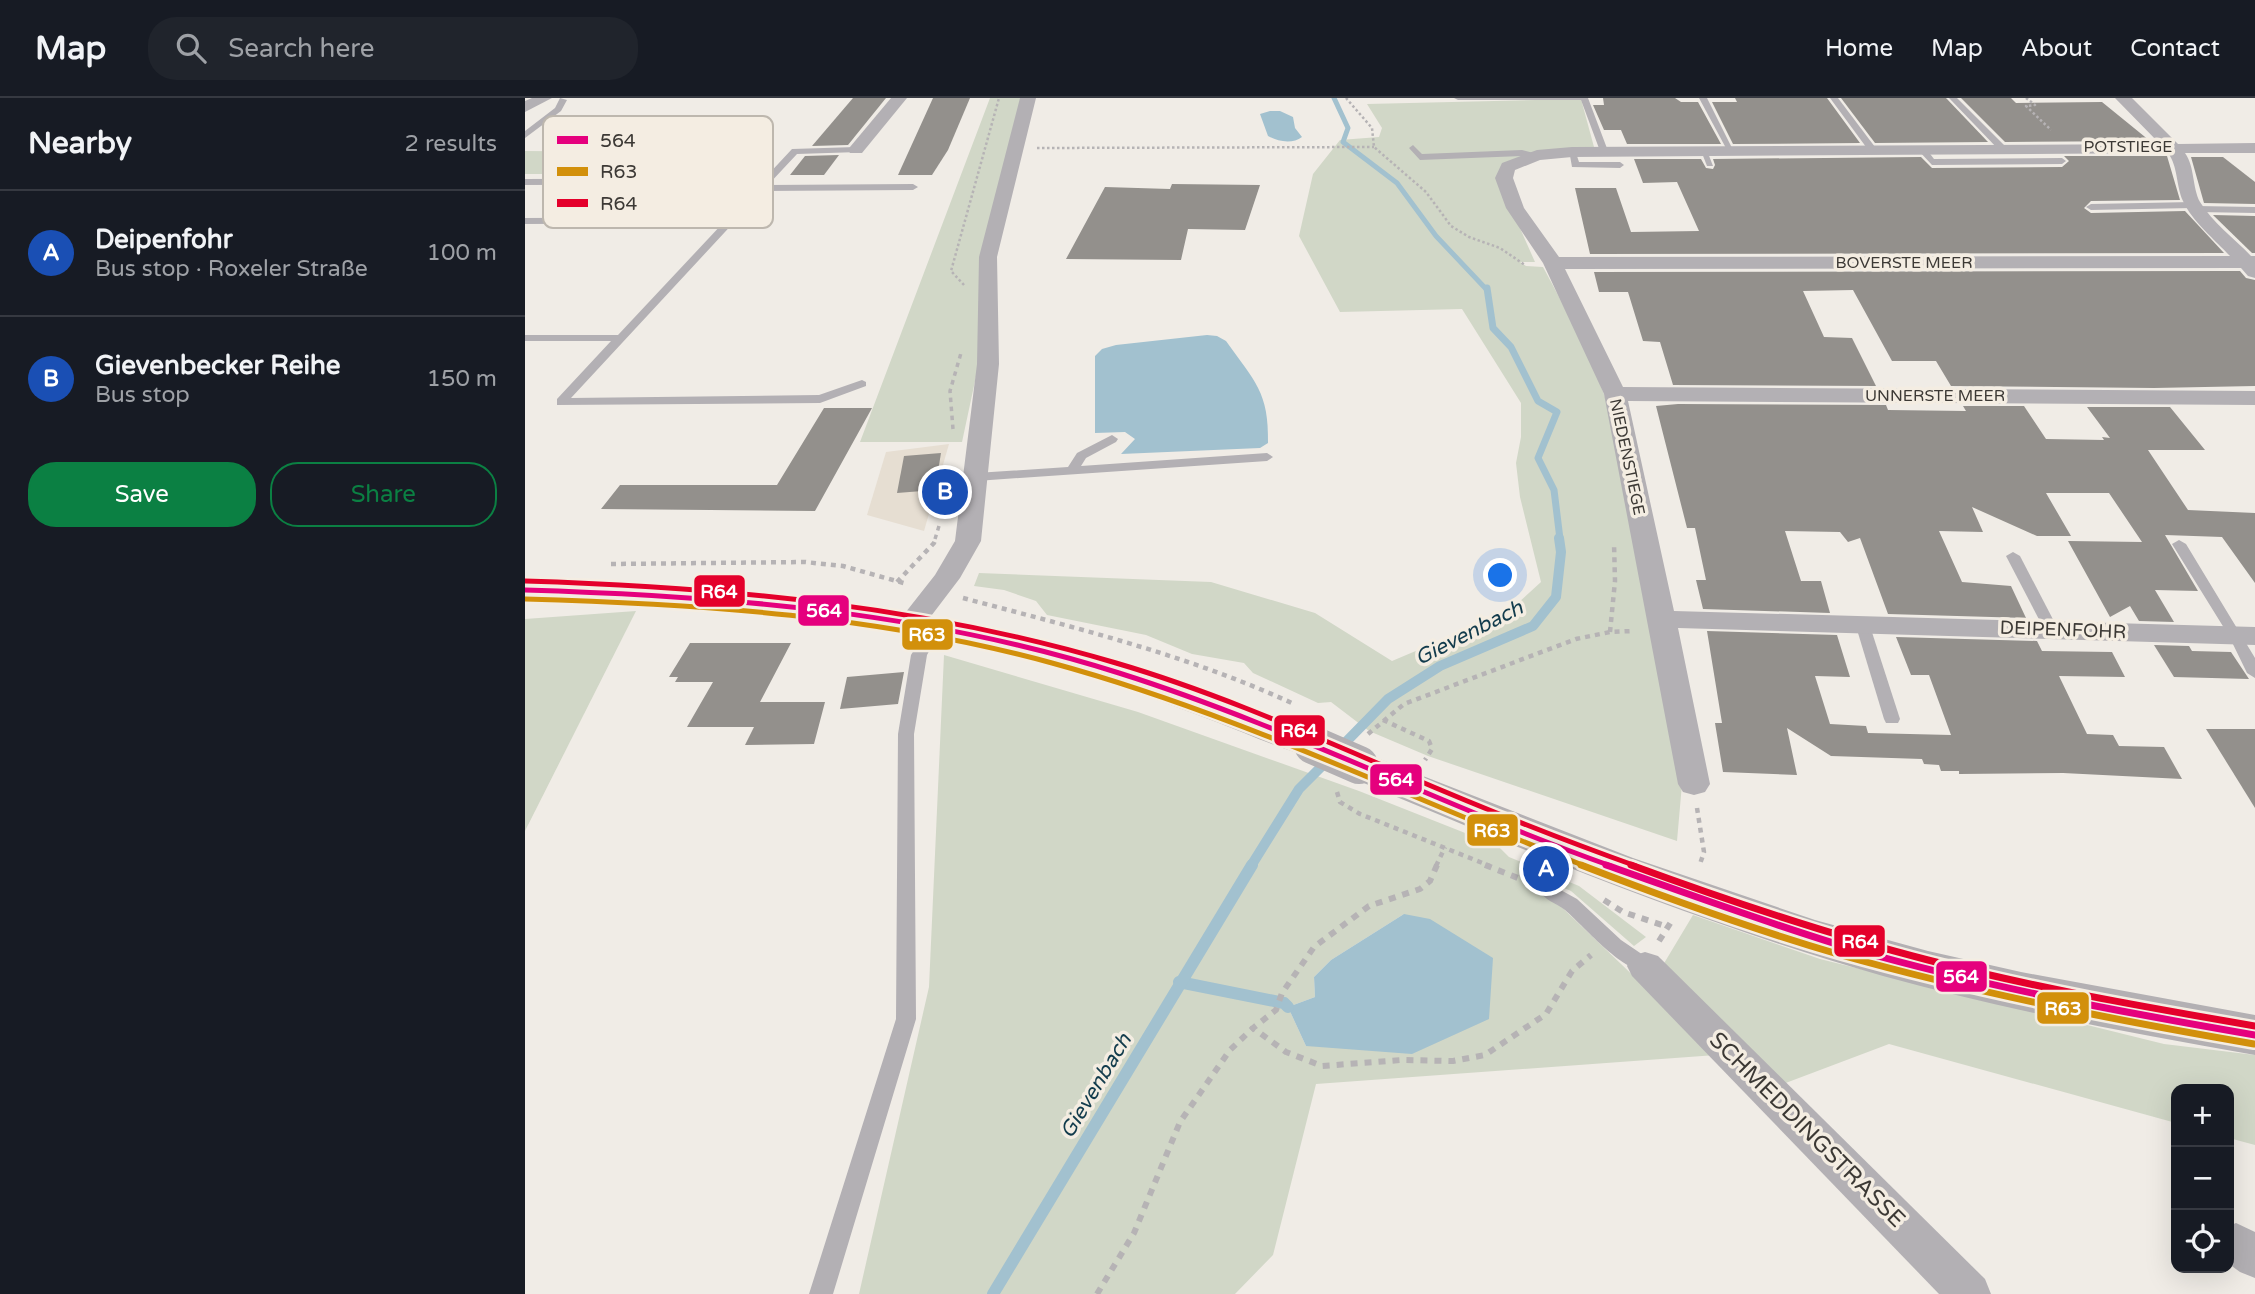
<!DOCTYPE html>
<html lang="en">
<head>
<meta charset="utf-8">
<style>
	:root { --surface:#171b24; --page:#20242c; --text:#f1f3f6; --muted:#9ea1a6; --line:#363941; --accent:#0b8043 }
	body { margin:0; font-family:"Varela Round",sans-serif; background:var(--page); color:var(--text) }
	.controls { position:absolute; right:21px; bottom:21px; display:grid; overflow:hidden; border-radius:14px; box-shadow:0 7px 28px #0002 }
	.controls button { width:63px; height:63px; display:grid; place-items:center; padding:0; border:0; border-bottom:2px solid var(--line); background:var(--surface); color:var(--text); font:35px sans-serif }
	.you { position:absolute; left:976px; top:478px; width:24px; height:24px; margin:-18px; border:5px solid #fff; border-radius:50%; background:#1a73e8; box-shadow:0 0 0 10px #1a73e833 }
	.badge { display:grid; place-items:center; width:46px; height:46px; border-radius:50%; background:var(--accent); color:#fff; font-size:23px; font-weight:700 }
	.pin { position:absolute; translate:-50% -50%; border:4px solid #fff; box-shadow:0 2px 7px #0006 }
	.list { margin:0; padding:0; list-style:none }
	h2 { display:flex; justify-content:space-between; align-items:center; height:91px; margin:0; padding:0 28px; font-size:30px }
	h2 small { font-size:23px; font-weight:400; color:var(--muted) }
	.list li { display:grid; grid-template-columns:46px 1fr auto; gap:21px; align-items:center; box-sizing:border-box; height:126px; padding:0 28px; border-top:2px solid var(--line) }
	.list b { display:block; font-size:26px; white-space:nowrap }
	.list p { margin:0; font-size:23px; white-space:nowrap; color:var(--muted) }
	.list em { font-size:23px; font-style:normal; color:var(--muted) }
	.actions { display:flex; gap:14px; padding:21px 28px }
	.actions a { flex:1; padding:16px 0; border:2px solid var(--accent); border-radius:28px; text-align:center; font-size:24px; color:var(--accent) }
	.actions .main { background:var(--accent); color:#fff }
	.icon { flex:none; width:38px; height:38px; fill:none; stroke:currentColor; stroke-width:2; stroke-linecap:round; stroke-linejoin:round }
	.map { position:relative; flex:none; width:1730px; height:1196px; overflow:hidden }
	header { display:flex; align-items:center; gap:42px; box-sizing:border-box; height:98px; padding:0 35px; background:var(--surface); border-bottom:2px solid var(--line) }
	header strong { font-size:33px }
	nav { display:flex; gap:38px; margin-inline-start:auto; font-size:24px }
	.search { width:490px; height:63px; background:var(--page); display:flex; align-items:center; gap:18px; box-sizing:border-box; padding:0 24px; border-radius:28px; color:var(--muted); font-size:26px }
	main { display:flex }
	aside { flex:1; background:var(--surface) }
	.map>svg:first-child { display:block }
	.built { fill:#e6ded2 }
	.green { fill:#d1d7c7; fill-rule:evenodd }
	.water { fill:#a2c1cf }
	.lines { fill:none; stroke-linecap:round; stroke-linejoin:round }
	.stream-far3 { stroke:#a2c1cf; stroke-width:5 }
	.stream-far2 { stroke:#a2c1cf; stroke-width:7 }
	.stream-far1 { stroke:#a2c1cf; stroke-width:10 }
	.stream { stroke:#a2c1cf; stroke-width:12 }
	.building { fill:#93908c }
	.path-far3 { stroke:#b6b3b5; stroke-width:2.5; stroke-dasharray:2.5 2.5; stroke-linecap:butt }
	.path-far2 { stroke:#b6b3b5; stroke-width:3.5; stroke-dasharray:4.5 4.5; stroke-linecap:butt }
	.path-far1 { stroke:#b6b3b5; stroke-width:4.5; stroke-dasharray:5 5; stroke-linecap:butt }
	.path { stroke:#b6b3b5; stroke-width:6; stroke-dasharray:7 7; stroke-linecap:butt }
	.service { fill:#b3b0b4; fill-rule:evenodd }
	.minor { fill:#b3b0b4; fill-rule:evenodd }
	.secondary { fill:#b3b0b3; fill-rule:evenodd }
	.secondary-bridge { stroke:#b3b0b3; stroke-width:38 }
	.bus-1-far1-casing { stroke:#f4ede2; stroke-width:10 }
	.bus-1-casing { stroke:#f4ede2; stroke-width:12 }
	.bus-2-far1-casing { stroke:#f4ede2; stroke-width:10 }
	.bus-2-casing { stroke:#f4ede2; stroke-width:12 }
	.bus-3-far1-casing { stroke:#f4ede2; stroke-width:10 }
	.bus-3-casing { stroke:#f4ede2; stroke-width:12 }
	.bus-1-far1 { stroke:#e5007d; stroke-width:5 }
	.bus-1 { stroke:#e5007d; stroke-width:7 }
	.bus-2-far1 { stroke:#d2900b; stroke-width:5 }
	.bus-2 { stroke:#d2900b; stroke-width:7 }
	.bus-3-far1 { stroke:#e4002b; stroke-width:5 }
	.bus-3 { stroke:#e4002b; stroke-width:7 }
	.labels { text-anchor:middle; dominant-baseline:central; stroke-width:7; stroke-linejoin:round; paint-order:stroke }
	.far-street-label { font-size:16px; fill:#3c3935; stroke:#f4ede2 }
	.street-label { font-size:19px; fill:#3c3935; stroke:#f4ede2 }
	.water-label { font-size:21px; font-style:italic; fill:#123b4c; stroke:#f4ede2 }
	.near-street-label { font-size:23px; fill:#3c3935; stroke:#f4ede2 }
	.key { fill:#f4ede2; stroke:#bdb7ae; stroke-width:2 }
	.key-label { font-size:19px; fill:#3c3935 }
	.line-badge { stroke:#f4ede2; stroke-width:2.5 }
	.badge-label { font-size:19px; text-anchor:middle; font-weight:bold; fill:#fff }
</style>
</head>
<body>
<header>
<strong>Map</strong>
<div class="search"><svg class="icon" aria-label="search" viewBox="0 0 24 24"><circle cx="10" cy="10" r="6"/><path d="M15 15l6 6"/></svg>Search here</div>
<nav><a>Home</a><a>Map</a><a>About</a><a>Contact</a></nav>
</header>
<main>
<aside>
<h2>Nearby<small>2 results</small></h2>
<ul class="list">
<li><span class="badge" style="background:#1a4fb4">A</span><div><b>Deipenfohr</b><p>Bus stop · Roxeler Straße</p></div><em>100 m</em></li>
<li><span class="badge" style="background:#1a4fb4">B</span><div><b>Gievenbecker Reihe</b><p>Bus stop</p></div><em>150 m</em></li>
</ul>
<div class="actions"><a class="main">Save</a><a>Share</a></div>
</aside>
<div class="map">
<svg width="1730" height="1196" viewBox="0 0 1730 1196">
	<rect width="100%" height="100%" fill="#f0ece6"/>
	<!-- built -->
	<path class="built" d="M424,346L399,433L342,417L361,354Z"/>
	<!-- green -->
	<g class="green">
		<path d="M465,0H503L457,179L459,241L437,344H335Z"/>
		<path d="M1056,1L1069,49L1011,55L979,68L994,128L1010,164H995L1001,168L1018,169C1044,217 1069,264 1086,316L1157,686L1152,743L903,658L844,633L806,604L793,605L728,575L719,565L667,556L621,537L522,517L511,503L479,492L449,488L454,475L686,484L790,515L867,563L983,514L1016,484L995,399L991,365L996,339V305L937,211L815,214L774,138L788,76L815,42L854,39L857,30L842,6Z"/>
		<path d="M0,53L126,54L101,76H0Z"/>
		<path d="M111,513L0,733V521Z"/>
		<path d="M419,557L613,614L834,693L973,748L984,759L1054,788L1121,839L1109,848L1046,793L1000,774L1191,957L791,986L748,1157L710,1196H334L404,889ZM879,816L781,948L763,909L790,899L789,879L806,862Z"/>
		<path d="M1168,817L1295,861L1639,946L1730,957V1047L1704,1040V991H1651V1025L1364,946L1258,986L1138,867Z"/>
	</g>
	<!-- water -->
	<g class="water">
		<path d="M745,13H755L768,19L770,30L777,39C768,46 753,44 743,38L735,16Z"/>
		<path d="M682,237L692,238L701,243C730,284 744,294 743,345L735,350L596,356L610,341L600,334L570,335V258L577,251L591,247Z"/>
		<path d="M879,816L905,821L968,860L964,921L887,956L781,948L763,909L790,899L789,879L806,862Z"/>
	</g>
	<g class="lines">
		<!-- stream-far3 -->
		<path class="stream-far3" d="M809,0L823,30L818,44L872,85L911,138L962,192"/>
		<!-- stream-far2 -->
		<path class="stream-far2" d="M962,190L968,230L986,249L1013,303L1032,314L1013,360L1029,392L1035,441"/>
		<!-- stream-far1 -->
		<g class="stream-far1">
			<path d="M816,649L863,601L915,568L1008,528L1031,499L1036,454L1034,440"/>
			<path d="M726,768L774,691L803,662"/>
		</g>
		<!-- stream -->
		<g class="stream">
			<path d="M654,884L759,905L763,909"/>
			<path d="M468,1196L727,767"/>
		</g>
	</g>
	<!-- building -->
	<g class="building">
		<path d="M328,0H361L323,47L287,48Z"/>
		<path d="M408,0H445L423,52L407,77H373Z"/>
		<path d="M1078,0H1150L1156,4H1173L1196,46H1102L1096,32H1079L1068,7H1079Z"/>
		<path d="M1210,0H1302L1335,45L1208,46L1187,4H1212Z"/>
		<path d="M1316,0H1421L1463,44L1350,45Z"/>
		<path d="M1436,0H1486L1491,5L1577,4L1625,43L1480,44Z"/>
		<path d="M314,57L299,77H265L280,58Z"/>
		<path d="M1539,58H1642L1655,102L1566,103L1559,110L1566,115L1660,113L1699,155L1065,156L1050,90H1091L1106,134L1174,133L1152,84L1118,85L1109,61H1176L1181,70L1188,71L1190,67L1188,61L1396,59L1407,70L1537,69L1544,63Z"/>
		<path d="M1666,59H1698L1730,84V106L1679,105Z"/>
		<path d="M647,86L735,87L720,132L663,131L656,162L541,161L580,89L645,91Z"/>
		<path d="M1688,117L1730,118V155H1727Z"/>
		<path d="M1715,173L1721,180L1730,182V288L1629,290L1426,288L1411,263H1367L1328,192L1278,193L1299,239L1327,240L1351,288L1148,287L1135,244L1118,243L1103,194H1074L1069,174Z"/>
		<path d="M1153,306L1361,307L1363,312L1441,313L1438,308H1499L1521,341L1579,342L1577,339L1585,340L1562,309H1645L1680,352H1623L1663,412L1730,415V485L1697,439L1640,437L1673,493L1630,492L1649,524L1614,523L1605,508L1585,519L1543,443L1617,444L1584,395H1521L1546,438H1512L1447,409L1458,434L1414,433L1437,484L1486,488L1501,520L1363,516L1335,440L1323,444L1315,434L1260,433L1276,483H1296L1305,515L1178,511L1171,482H1181L1170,430H1162L1131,308Z"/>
		<path d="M299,310H347L290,413L76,411L95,387H252Z"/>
		<path d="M416,355L410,392L372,395L379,358Z"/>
		<path d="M1182,533L1312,537L1325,579L1290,578L1305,626L1341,628L1343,635L1426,637L1404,577H1386L1371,539L1512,543L1517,553L1587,554L1600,579L1534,578L1562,636L1588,637L1594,648L1639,649L1657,681L1538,675L1434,676V673H1416L1414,667L1399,666L1397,661L1306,658L1262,630L1272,677L1198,674L1190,625H1197Z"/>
		<path d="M165,545H266L235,604H300L289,646L220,647L229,629H162L188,584H150L153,579H144Z"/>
		<path d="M1629,547L1664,548L1667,553L1706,554L1724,581L1649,579Z"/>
		<path d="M379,574L373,606L315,611L322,579Z"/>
		<path d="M1681,631H1730V710Z"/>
	</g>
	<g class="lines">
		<!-- path-far3 -->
		<g class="path-far3">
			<path d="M821,0L847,30L849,49L901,94L926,128L944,139L975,150L1000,167"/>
			<path d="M1501,0L1510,7L1501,8L1526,32"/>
			<path d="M512,50L849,49"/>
			<path d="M439,187L426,173L474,0"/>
		</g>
		<!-- path-far2 -->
		<g class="path-far2">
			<path d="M428,331L425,293L436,255"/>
			<path d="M410,441L414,428"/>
		</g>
		<!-- path-far1 -->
		<g class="path-far1">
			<path d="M86,466L280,464L318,468L382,486"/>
			<path d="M372,484L409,445L411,440"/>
			<path d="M438,500C551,530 663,557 769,606"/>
			<path d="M1085,534L1090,483L1089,445"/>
			<path d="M858,622L904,643L907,651L900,662"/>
			<path d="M843,636L879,606L1051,541L1085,534L1108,533"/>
			<path d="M812,694L815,704L835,716L965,768"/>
			<path d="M1172,710L1179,754L1175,766"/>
			<path d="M911,768L920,749"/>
		</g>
		<!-- path -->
		<g class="path">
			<path d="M912,767L905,783L895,791L844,808L789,849L757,895L751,912L728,930L761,954L797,968L876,962L928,963L960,957L1021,916L1047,873L1066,857"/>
			<path d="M960,767L1003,784"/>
			<path d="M1079,802L1098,814L1143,829"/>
			<path d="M1134,843L1146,824"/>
			<path d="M572,1196L609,1135L655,1024L705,952L728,930"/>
		</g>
		<!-- service -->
		<g class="service">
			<path d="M35,0L42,2L36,13L0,40V33L30,10Z"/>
			<path d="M929,0H1063L1083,53L1079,56L1075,53L1056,2H933Z"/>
			<path d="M1174,0H1182L1209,54L1202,52Z"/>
			<path d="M1305,0H1313L1350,49V53H1344Z"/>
			<path d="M1424,0H1432L1480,48V52H1474Z"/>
			<path d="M888,47L897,56L997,52L1016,57L1012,60L997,58L895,62L884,50Z"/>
			<path d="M1393,48H1399L1409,61L1537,60L1541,63L1537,66L1407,67L1393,52Z"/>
			<path d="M331,49L335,52L334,54L272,56L243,87L388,86L393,89L388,92L238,93L46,300L294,297L337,282L341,284V288L295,305L32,307V301L86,243H0V237H93L198,125L0,126V120L203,119L234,86L0,87V81L240,80L267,51Z"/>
			<path d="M1175,50H1181L1188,68H1182Z"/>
			<path d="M1044,52H1050L1054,64H1095L1099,67L1095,70L1047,69Z"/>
			<path d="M1668,104L1672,108L1730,109V115L1672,114L1668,110L1566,112L1561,109L1566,106Z"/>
			<path d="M587,337L593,341L591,344L561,360L556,368L742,355L748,359L742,363L451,383L445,379L451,375L543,369L552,355Z"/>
			<path d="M1654,442L1661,446L1730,560V580L1722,575L1704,538L1647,446Z"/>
			<path d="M1488,454L1495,458L1533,531L1531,534L1526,536L1519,531L1481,458Z"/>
			<path d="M1337,521L1344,525L1375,621L1373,625H1361L1359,621L1330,525Z"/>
			<path d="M410,524L417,529L402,557L389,636L391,921L308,1196H284L371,921L373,636L386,557L405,526Z"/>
			<path d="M1023,785L1052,801L1096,842L1127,863L1130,868L1127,873C1103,881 1058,827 1040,812C1031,805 1019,802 1014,792L1017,787Z"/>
		</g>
		<!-- minor -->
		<g class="minor">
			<path d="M7,0H27L0,14V3Z"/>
			<path d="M366,0H382L337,55H325L323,52L325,49Z"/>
			<path d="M495,0H511L472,159L474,266L456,443L435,480L397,530L387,532L377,530L373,524L410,477L430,443L452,266L454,159Z"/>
			<path d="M1590,0H1607L1653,46L1730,45V55H1660C1670,69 1667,89 1675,104C1687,124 1710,141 1726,158H1730V180L1723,178L1716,170L1040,171L1098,289L1730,293V307L1103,303L1149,513L1730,529V547L1153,530L1185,686L1180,694L1169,697L1158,694L1153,686L1079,296L1018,165L981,110L970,80L977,65L1012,52L1047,49L1635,46ZM1643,55C1653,68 1651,88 1658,103C1667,123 1690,142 1705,158L1034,159L999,110L988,80L990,72L1015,62L1047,59Z"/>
			<path d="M1120,854L1133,858L1460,1181L1466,1196H1414L1107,878L1102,868L1107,858Z"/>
			<path d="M1711,1125L1730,1134V1180L1715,1174L1704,1166V1128Z"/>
		</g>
		<!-- secondary -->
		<g class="secondary">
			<path d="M0,481C182,485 365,500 541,548C630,572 716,605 802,638L808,647L802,656L788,660C756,651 725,637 694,625C636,603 578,582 519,565C351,518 174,506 0,503Z"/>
			<path d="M834,653L1108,760L1290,822L1403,853L1496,874L1730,917V957C1605,935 1480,912 1358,878C1174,825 996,752 820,677L814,667L820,657Z"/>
		</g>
		<!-- secondary-bridge -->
		<path class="secondary-bridge" d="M788,647L834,667"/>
		<defs>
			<path id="bus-1-far1" d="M0,492C201,498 402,514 594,575C762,628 920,709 1086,768"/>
			<path id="bus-1" d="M1081,767C1164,796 1247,827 1331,852C1462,889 1596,914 1730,937"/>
			<path id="bus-2-far1" d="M0,501C177,506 355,518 527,565C711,615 883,700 1060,768"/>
			<path id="bus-2" d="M1056,767C1141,800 1227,831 1316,857C1451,895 1590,922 1729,946"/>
			<path id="bus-3-far1" d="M0,483C200,489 399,508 591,565C690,594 784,636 878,676C955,709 1032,740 1111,768"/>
			<path id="bus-3" d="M1106,767C1204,803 1302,836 1403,862C1511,890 1620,909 1730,928"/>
		</defs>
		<!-- bus-1-far1 casing -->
		<use href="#bus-1-far1" class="bus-1-far1-casing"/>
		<!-- bus-1 casing -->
		<use href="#bus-1" class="bus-1-casing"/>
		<!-- bus-2-far1 casing -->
		<use href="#bus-2-far1" class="bus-2-far1-casing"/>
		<!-- bus-2 casing -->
		<use href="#bus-2" class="bus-2-casing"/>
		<!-- bus-3-far1 casing -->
		<use href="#bus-3-far1" class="bus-3-far1-casing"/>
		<!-- bus-3 casing -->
		<use href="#bus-3" class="bus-3-casing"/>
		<!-- bus-1-far1 -->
		<use href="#bus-1-far1" class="bus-1-far1"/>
		<!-- bus-1 -->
		<use href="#bus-1" class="bus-1"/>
		<!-- bus-2-far1 -->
		<use href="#bus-2-far1" class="bus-2-far1"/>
		<!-- bus-2 -->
		<use href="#bus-2" class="bus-2"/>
		<!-- bus-3-far1 -->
		<use href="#bus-3-far1" class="bus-3-far1"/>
		<!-- bus-3 -->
		<use href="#bus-3" class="bus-3"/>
	</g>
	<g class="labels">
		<!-- far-street labels -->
		<g class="far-street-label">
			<text x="1603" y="49">POTSTIEGE</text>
			<text x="1379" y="165">BOVERSTE MEER</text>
			<text x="1410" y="298">UNNERSTE MEER</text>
			<text transform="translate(1102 359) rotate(78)">NIEDENSTIEGE</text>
		</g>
		<!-- street labels -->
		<g class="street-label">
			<text transform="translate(1538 532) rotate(2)">DEIPENFOHR</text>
		</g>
		<!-- water labels -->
		<g class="water-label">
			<text transform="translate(944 535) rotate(-27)">Gievenbach</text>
			<text transform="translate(571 988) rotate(-59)">Gievenbach</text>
		</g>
		<!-- near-street labels -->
		<g class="near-street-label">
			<text transform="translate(1282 1032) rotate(45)">SCHMEDDINGSTRASSE</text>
		</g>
	</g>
	<!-- legend -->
	<rect x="18" y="18" width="230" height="112" rx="10" class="key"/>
	<rect x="32" y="38" width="31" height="8" fill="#e5007d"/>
	<rect x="32" y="69" width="31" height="9" fill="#d2900b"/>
	<rect x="32" y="101" width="31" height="8" fill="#e4002b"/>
	<g class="key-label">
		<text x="75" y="49">564</text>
		<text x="75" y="80">R63</text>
		<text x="75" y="112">R64</text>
	</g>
	<g class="line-badge">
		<rect x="168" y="476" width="53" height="34" rx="7" fill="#e4002b"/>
		<rect x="272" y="496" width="53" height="33" rx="7" fill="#e5007d"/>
		<rect x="376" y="520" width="53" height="33" rx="7" fill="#d2900b"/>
		<rect x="748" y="616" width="53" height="33" rx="7" fill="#e4002b"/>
		<rect x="844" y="665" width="54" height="33" rx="7" fill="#e5007d"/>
		<rect x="941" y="715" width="53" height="34" rx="7" fill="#d2900b"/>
		<rect x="1308" y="826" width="53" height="34" rx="7" fill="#e4002b"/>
		<rect x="1410" y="862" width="53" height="33" rx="7" fill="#e5007d"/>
		<rect x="1511" y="893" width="54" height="34" rx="7" fill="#d2900b"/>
	</g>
	<g class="badge-label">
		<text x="194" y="500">R64</text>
		<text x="299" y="519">564</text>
		<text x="402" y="543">R63</text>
		<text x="774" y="639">R64</text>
		<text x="871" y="688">564</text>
		<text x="967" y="739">R63</text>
		<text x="1335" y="850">R64</text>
		<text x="1436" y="885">564</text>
		<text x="1538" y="917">R63</text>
	</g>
</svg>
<div class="controls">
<button>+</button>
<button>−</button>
<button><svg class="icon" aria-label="locate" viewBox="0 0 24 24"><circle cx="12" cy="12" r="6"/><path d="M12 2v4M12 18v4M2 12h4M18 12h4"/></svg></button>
</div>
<div class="you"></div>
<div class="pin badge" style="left:1021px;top:771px;background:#1a4fb4">A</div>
<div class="pin badge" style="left:420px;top:394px;background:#1a4fb4">B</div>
</div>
</main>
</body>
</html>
